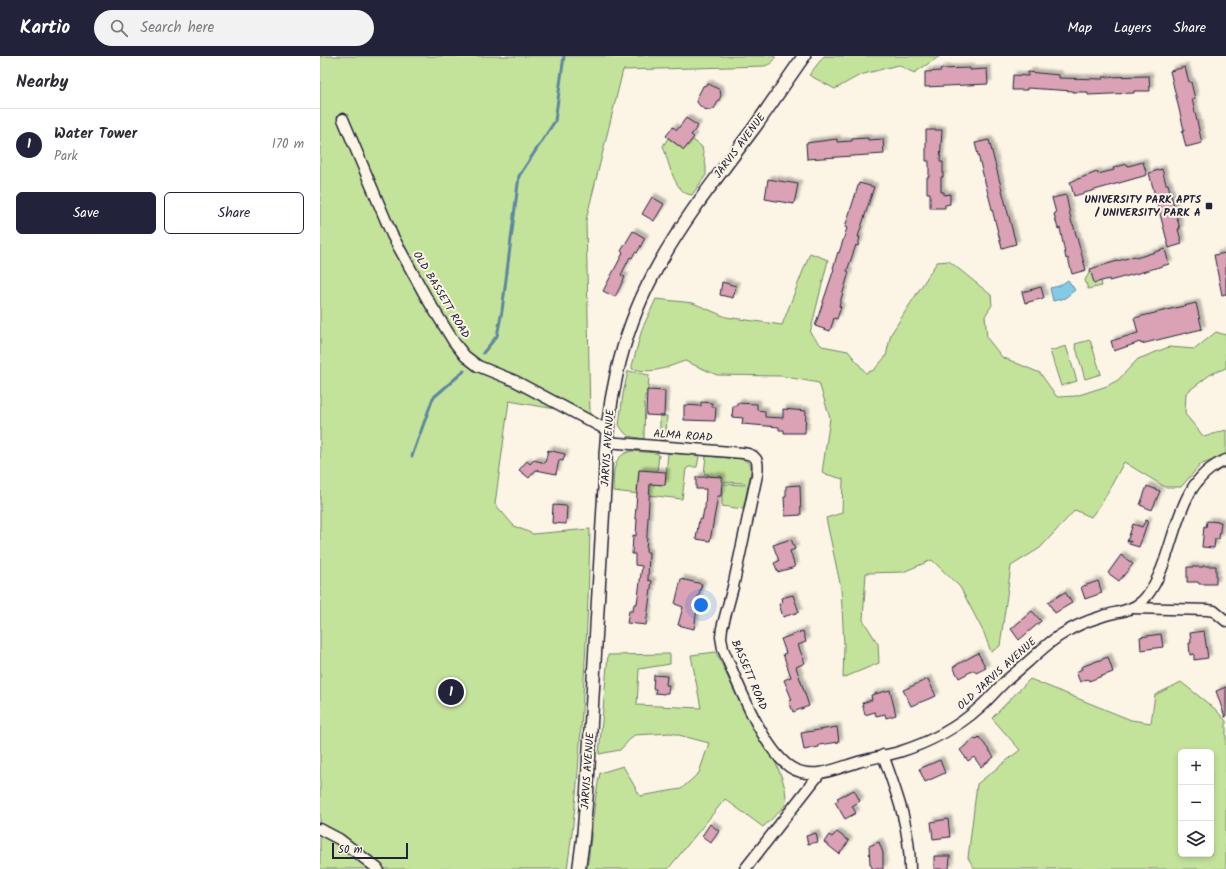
<!DOCTYPE html>
<html lang="en">
<head>
<meta charset="utf-8">
<style>
	:root { --surface:#fff; --page:#f2f2f3; --text:#2b2b33; --muted:#7c7c81; --line:#e1e1e2; --accent:#22223b }
	body { margin:0; font-family:Kalam,sans-serif; background:var(--page); color:var(--text) }
	.controls { position:absolute; right:12px; bottom:12px; display:grid; overflow:hidden; border-radius:6px; box-shadow:0 2px 6px #0003 }
	.controls button { width:36px; height:36px; display:grid; place-items:center; padding:0; border:0; border-bottom:1px solid var(--line); background:var(--surface); color:var(--text); font:20px sans-serif }
	.scale { position:absolute; left:12px; bottom:10px; width:76px; box-sizing:border-box; padding-left:4px; border:2px solid #22223b; border-top:0; font-size:11px; line-height:14px; white-space:nowrap; color:#22223b; -webkit-text-stroke:3px #fcf5e5; paint-order:stroke }
	.you { position:absolute; left:381px; top:549px; width:14px; height:14px; margin:-10px; border:3px solid #fff; border-radius:50%; background:#1a73e8; box-shadow:0 0 0 6px #1a73e833 }
	.badge { display:grid; place-items:center; width:26px; height:26px; border-radius:50%; background:var(--accent); color:#fff; font-size:13px; font-weight:700 }
	.pin { position:absolute; translate:-50% -50%; border:2px solid #fff; box-shadow:0 1px 4px #0006 }
	.list { margin:0; padding:0; list-style:none }
	h2 { display:flex; justify-content:space-between; align-items:center; height:52px; margin:0; padding:0 16px; font-size:17px }
	h2 small { font-size:13px; font-weight:400; color:var(--muted) }
	.list li { display:grid; grid-template-columns:26px 1fr auto; gap:12px; align-items:center; box-sizing:border-box; height:72px; padding:0 16px; border-top:1px solid var(--line) }
	.list b { display:block; font-size:15px; white-space:nowrap }
	.list p { margin:0; font-size:13px; white-space:nowrap; color:var(--muted) }
	.list em { font-size:13px; font-style:normal; color:var(--muted) }
	.actions { display:flex; gap:8px; padding:12px 16px }
	.actions a { flex:1; padding:9px 0; border:1px solid var(--accent); border-radius:6px; text-align:center; font-size:14px; color:var(--accent) }
	.actions .main { background:var(--accent); color:#fff }
	.icon { flex:none; width:22px; height:22px; fill:none; stroke:currentColor; stroke-width:2; stroke-linecap:round; stroke-linejoin:round }
	.map { position:relative; flex:none; width:906px; height:813px; overflow:hidden }
	header { display:flex; align-items:center; gap:24px; box-sizing:border-box; height:56px; padding:0 20px; background:var(--accent); color:#fff }
	header strong { font-size:19px }
	nav { display:flex; gap:22px; margin-inline-start:auto; font-size:14px }
	.search { width:280px; height:36px; background:var(--page); display:flex; align-items:center; gap:10px; box-sizing:border-box; padding:0 14px; border-radius:22px; color:var(--muted); font-size:15px }
	main { display:flex }
	aside { flex:1; background:var(--surface) }
	.map>svg:first-child { display:block }
	.green { fill:#c4e39a; stroke:#73826a; fill-rule:evenodd }
	.water { fill:#83cbe4; stroke:#5c87a0 }
	.lines { fill:none; stroke-linecap:round; stroke-linejoin:round }
	.stream { stroke:#5c87a0; stroke-width:3 }
	.building { fill:#daa2b4; stroke:#22223b; filter:url(#shadow) }
	.minor-casing { stroke:#22223b; stroke-width:13 }
	.tertiary-casing { stroke:#22223b; stroke-width:15 }
	.minor { stroke:#fcf5e5; stroke-width:10 }
	.tertiary { stroke:#fcf5e5; stroke-width:12 }
	.poi-dot { fill:#22223b; stroke:#fcf5e5; stroke-width:1.5 }
	.labels { text-anchor:middle; dominant-baseline:central; stroke-width:4; stroke-linejoin:round; paint-order:stroke }
	.street-label { font-size:11px; fill:#22223b; stroke:#fcf5e5 }
	.poi-label { font-size:11px; font-weight:bold; fill:#22223b; stroke:#fcf5e5; text-anchor:end }
</style>
</head>
<body>
<header>
<strong>Kartio</strong>
<div class="search"><svg class="icon" aria-label="search" viewBox="0 0 24 24"><circle cx="10" cy="10" r="6"/><path d="M15 15l6 6"/></svg>Search here</div>
<nav><a>Map</a><a>Layers</a><a>Share</a></nav>
</header>
<main>
<aside>
<h2>Nearby<small></small></h2>
<ul class="list">
<li><span class="badge">1</span><div><b>Water Tower</b><p>Park</p></div><em>170 m</em></li>
</ul>
<div class="actions"><a class="main">Save</a><a>Share</a></div>
</aside>
<div class="map">
<svg width="906" height="813" viewBox="0 0 906 813">
	<defs>
		<filter id="shadow"><feDropShadow dx="3.5" dy="-3.5" stdDeviation="1" flood-color="#0004"/></filter>
	</defs>
	<rect width="100%" height="100%" fill="#fcf5e5"/>
	<filter id="ink" filterUnits="userSpaceOnUse"><feTurbulence type="fractalNoise" baseFrequency=".025" numOctaves="2"/><feDisplacementMap in="SourceGraphic" scale="8" xChannelSelector="R" yChannelSelector="G"/><feConvolveMatrix kernelMatrix="1 2 1 2 8 2 1 2 1" color-interpolation-filters="sRGB"/></filter>
	<g filter="url(#ink)">
		<!-- green -->
		<g class="green">
			<path d="M0,0H455C455,6 450,8 445,10L303,14L266,164L270,359L189,345L175,448L194,470L213,478L270,473C269,534 266,595 262,655C259,708 255,761 247,813H0Z"/>
			<path d="M504,0H620L594,17L578,9L540,19L515,33L489,19Z"/>
			<path d="M348,82L364,94L372,83L382,91L386,111V119L372,139C354,138 348,103 343,90Z"/>
			<path d="M490,197L508,204L490,277L502,290L528,295L546,317L554,314L566,300L571,278L617,206L629,205L671,239L672,249L665,260L667,282L682,301L720,317L737,341L756,340L787,330L798,324L818,303L849,291L875,293L896,276L906,279V312L891,318L866,337L865,358L884,381L906,374V399L880,409L861,431H845L804,406L783,445L771,461L755,454L720,492L691,510L680,590L671,596L664,577L640,531L612,504L583,516L546,517L543,564L558,588L559,607L523,622L524,590L521,532L506,462L522,457L523,423L502,417L510,362L499,327L461,320L397,319L365,305C344,312 335,318 312,313V310L322,273L336,243L373,247L406,261L462,269Z"/>
			<path d="M771,214L781,225L782,230L768,233L765,224Z"/>
			<path d="M770,284L781,318L765,323L755,288Z"/>
			<path d="M746,290L757,325L741,330L730,295Z"/>
			<path d="M308,315L329,319L328,334H327V339H325L324,383L308,380L304,376L299,369L303,338Z"/>
			<path d="M340,360H347L346,384H341L340,381Z"/>
			<path d="M312,395L336,397L339,399L337,416L319,414L317,434L329,435L330,428L345,429L348,397L378,399L379,401L377,411H369L366,413L362,443L293,435C294,418 291,399 312,395Z"/>
			<path d="M386,400L423,403L430,408L431,416L423,453L402,450V428L425,429V427L402,426V421L388,420V418H384Z"/>
			<path d="M396,596C405,615 414,635 424,654C438,678 472,723 465,750L443,771L405,743L348,813H267C272,781 273,749 280,717L303,710L320,740L361,733L379,717L389,687L351,677L314,679L300,694L279,698L288,599L350,598V608L319,613L317,649L381,652L371,599Z"/>
			<path d="M710,623L811,664L831,667L835,639L861,626L895,653L906,665V813H655L648,802L657,728L700,694L672,662ZM861,696H891V798H861Z"/>
		</g>
		<!-- water -->
		<path class="water" d="M748,224L755,234L745,242L733,245L730,232L739,230Z"/>
		<g class="lines">
			<!-- stream -->
			<g class="stream">
				<path d="M163,297L177,280L182,255L199,120L235,65L244,0"/>
				<path d="M92,400L113,342L144,315"/>
			</g>
		</g>
		<!-- building -->
		<g class="building">
			<path d="M865,11L869,26H871L875,43H872L882,87L866,91L862,75L864,74L850,15Z"/>
			<path d="M650,12V14L667,13L668,28L605,31V16L621,15L620,13Z"/>
			<path d="M708,16L739,19V22L783,23V21L829,20L830,35H814V37L768,39V36H753V35L707,32V34H692L693,19L708,20Z"/>
			<path d="M389,28L400,34L401,40L394,53L389,54L384,53L380,50L377,46V42L383,30Z"/>
			<path d="M366,62L378,70L371,79L374,81L364,94L346,80L353,71L357,74Z"/>
			<path d="M606,74H622L620,106H623V121H621V136H624V139L630,138V148L625,149V152H610V137H607V121H609V105H606Z"/>
			<path d="M548,82V84L563,83L564,98L487,103L486,87L517,83V86L532,85V83Z"/>
			<path d="M669,84L696,188L682,192L655,87Z"/>
			<path d="M823,106L827,119L754,140L750,126L777,116L778,118L794,114L793,112L807,108L808,110Z"/>
			<path d="M842,113L846,128H848L860,173H858L862,188L849,192L829,117Z"/>
			<path d="M448,123L478,128L474,148L445,143Z"/>
			<path d="M539,127L554,131L538,181H540L538,190L536,189L527,215L529,216L519,250L521,251L517,263L514,262L510,275L495,270L514,213L513,212L518,196L519,197L527,172L525,171Z"/>
			<path d="M746,139L752,168H753L766,214L752,218L748,202L746,203L740,172L738,173L734,158L736,157L732,142Z"/>
			<path d="M332,141L344,148L334,165L322,158Z"/>
			<path d="M313,175L325,182L317,197L315,196L312,202L310,201L301,219L305,221L295,241L283,235L303,197L301,195Z"/>
			<path d="M845,193L849,208L819,217L789,225V223L774,227L770,213L815,200L816,202Z"/>
			<path d="M906,197V238L902,239L894,199Z"/>
			<path d="M402,226L416,230L413,242L400,239Z"/>
			<path d="M721,231L724,242L705,247L702,236Z"/>
			<path d="M876,247L882,273L821,288L820,286L794,295L791,285L818,277L814,262Z"/>
			<path d="M327,334L345,335L344,360L326,359Z"/>
			<path d="M381,346L392,347V351H396L395,365L364,364V349L381,350Z"/>
			<path d="M417,347L437,348V354L445,355V361L463,362V353L486,355L485,377H464V374H459V371L422,368L423,362L412,361L413,350H417Z"/>
			<path d="M228,394L245,398L243,405L239,404L236,418L216,414L209,422L199,414L207,405L210,408L214,404L225,407Z"/>
			<path d="M319,414L346,416L345,429L330,428L326,496H329L328,524L332,525L326,569L307,567L309,555H313L314,548H317L322,510L315,509V498H312L313,479L316,480L317,463L315,462Z"/>
			<path d="M386,420L402,421L401,440H398L390,485L376,483L379,463L382,464L384,453H385L386,433H376V421H386Z"/>
			<path d="M480,429L481,459L465,460L464,441H466V430Z"/>
			<path d="M827,430L840,435L832,454L820,449Z"/>
			<path d="M233,449L247,450L246,468L232,467Z"/>
			<path d="M826,464L828,465L819,491L809,488L811,485L807,486L813,468L822,471Z"/>
			<path d="M887,465L901,466L899,483H895L894,492L882,491L884,470L886,471Z"/>
			<path d="M471,483L475,493L470,495L475,511L458,516L454,507L459,505L453,489Z"/>
			<path d="M801,499L813,508L799,525L788,517Z"/>
			<path d="M883,510H896V528H879L878,526H867V511H883Z"/>
			<path d="M361,523L382,528L375,552L377,553L374,573L358,569L363,551L355,548Z"/>
			<path d="M778,525L782,537L765,543L761,531Z"/>
			<path d="M745,536L752,547L735,557L728,546Z"/>
			<path d="M473,539L479,556L463,561L459,548L462,547L461,542Z"/>
			<path d="M712,555L721,565L699,584L691,573Z"/>
			<path d="M483,575L486,586L478,589L485,607L476,611L489,650L473,656L469,645L472,644L464,624L471,621L463,598L466,597L461,583Z"/>
			<path d="M884,575L888,602L874,604V598L870,599L869,587H871L870,577Z"/>
			<path d="M841,578L843,591L821,594L820,581Z"/>
			<path d="M658,597L666,612L656,617L654,614L639,622L633,611Z"/>
			<path d="M788,601L793,616L769,625L768,623L760,626L756,616L762,613L761,611Z"/>
			<path d="M334,619L347,620L346,629H349L348,637H345L344,638L335,637L336,633H333Z"/>
			<path d="M608,623L616,640L591,650L583,634Z"/>
			<path d="M906,631V661H905L896,635Z"/>
			<path d="M570,634L576,659L566,662L565,658L556,660L555,656L545,659L542,647L552,644L551,639Z"/>
			<path d="M517,671L519,686L499,689V691L484,694L481,677Z"/>
			<path d="M659,681L674,701L661,711L654,701L648,705L640,694L655,682L656,684Z"/>
			<path d="M620,704L625,717L605,726L599,713Z"/>
			<path d="M534,734L540,745L532,750L536,757L525,763L515,746L519,744L517,742Z"/>
			<path d="M628,763L630,781L613,783L611,766Z"/>
			<path d="M390,768L399,775L391,787L382,780Z"/>
			<path d="M517,776L529,785L519,798L504,786L509,779L512,781Z"/>
			<path d="M496,777L498,786L488,788L486,780Z"/>
			<path d="M559,786L563,797V813H553L550,808L549,790Z"/>
			<path d="M614,800H630L629,813H614Z"/>
		</g>
		<g class="lines">
			<defs>
				<g id="minor">
					<path d="M23,63L72,179L106,241L134,286L145,300L158,310L195,325L287,374"/>
					<path d="M286,386L423,397C437,399 439,404 437,419L413,531L402,572L401,581L403,593C417,625 442,692 470,711C479,717 490,718 500,717"/>
					<path d="M812,552L888,554L894,555L906,565"/>
					<path d="M563,699C577,738 590,771 590,813"/>
					<path d="M0,773L19,783L58,813"/>
					<path d="M425,813L500,717C513,715 525,710 538,706C551,702 565,700 579,696C608,687 638,671 660,651C670,642 678,632 688,623C695,617 702,611 709,605C720,595 731,584 744,577C755,570 767,565 780,561C797,555 814,556 826,541C859,499 850,427 906,404"/>
				</g>
				<path id="tertiary" d="M259,813L263,783L267,736L285,423C285,353 300,281 333,219C361,166 398,120 434,72C451,48 467,24 484,0"/>
			</defs>
			<!-- minor casing -->
			<use href="#minor" class="minor-casing"/>
			<!-- tertiary casing -->
			<use href="#tertiary" class="tertiary-casing"/>
			<!-- minor -->
			<use href="#minor" class="minor"/>
			<!-- tertiary -->
			<use href="#tertiary" class="tertiary"/>
		</g>
	</g>
	<!-- markers -->
	<rect class="poi-dot" x="885" y="146" width="8" height="8" rx="2"/>
	<g class="labels">
		<!-- street labels -->
		<g class="street-label">
			<text transform="translate(420 90) rotate(-53)">JARVIS AVENUE</text>
			<text transform="translate(121 239) rotate(59)">OLD BASSETT ROAD</text>
			<text transform="translate(363 380) rotate(4)">ALMA ROAD</text>
			<text transform="translate(288 392) rotate(-86)">JARVIS AVENUE</text>
			<text transform="translate(677 618) rotate(-42)">OLD JARVIS AVENUE</text>
			<text transform="translate(429 619) rotate(67)">BASSETT ROAD</text>
			<text transform="translate(268 715) rotate(-86)">JARVIS AVENUE</text>
		</g>
		<!-- poi labels -->
		<g class="poi-label">
			<text x="881" y="144">UNIVERSITY PARK APTS<tspan x="881" dy="13">/ UNIVERSITY PARK A</tspan></text>
		</g>
	</g>
</svg>
<div class="controls">
<button>+</button>
<button>−</button>
<button><svg class="icon" aria-label="layers" viewBox="0 0 24 24"><path d="M12 4l9 5-9 5-9-5zM3 14l9 5 9-5"/></svg></button>
</div>
<div class="scale">50 m</div>
<div class="you"></div>
<div class="pin badge" style="left:131px;top:636px">1</div>
</div>
</main>
</body>
</html>
